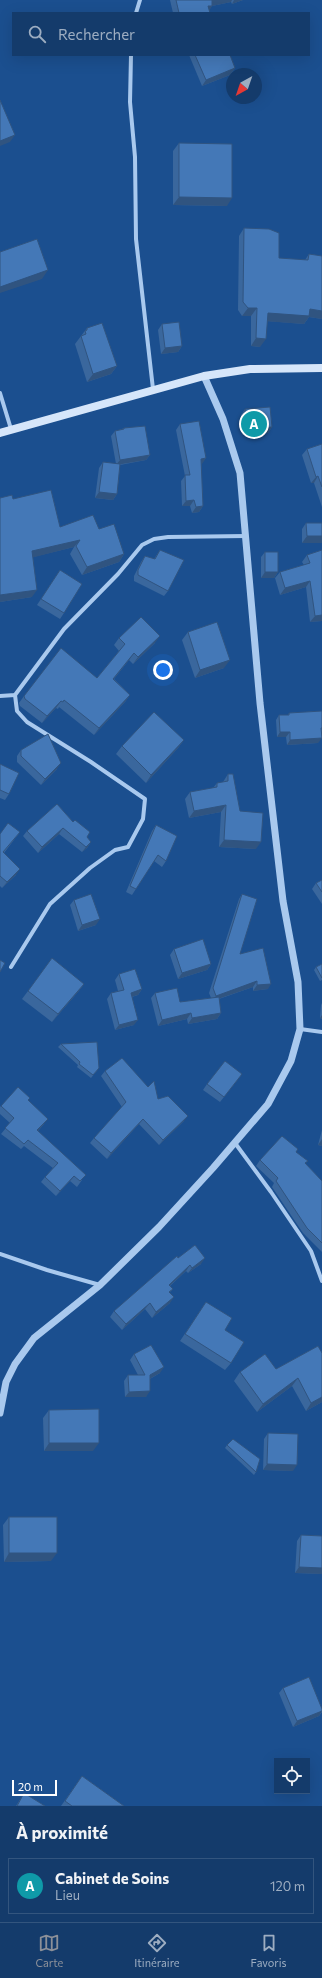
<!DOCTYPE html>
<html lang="fr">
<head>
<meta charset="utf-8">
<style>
	:root { --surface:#143b6b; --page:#1d4271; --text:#f1f3f6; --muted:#9dadc1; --line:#33557e; --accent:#8c9099 }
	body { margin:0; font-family:Commissioner,sans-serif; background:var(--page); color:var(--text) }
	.controls { position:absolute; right:12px; bottom:12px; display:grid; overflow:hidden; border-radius:0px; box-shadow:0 4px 16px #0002 }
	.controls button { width:36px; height:36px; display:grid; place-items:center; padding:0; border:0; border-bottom:1px solid var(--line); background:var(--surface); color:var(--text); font:20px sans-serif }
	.compass { position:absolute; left:226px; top:68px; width:36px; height:36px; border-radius:50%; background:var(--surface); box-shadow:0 4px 16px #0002; rotate:220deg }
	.scale { position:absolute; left:12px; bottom:10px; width:45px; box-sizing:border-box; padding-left:4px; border:2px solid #fff; border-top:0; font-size:11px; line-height:14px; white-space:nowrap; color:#fff; -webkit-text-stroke:3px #1b4f8f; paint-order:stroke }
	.you { position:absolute; left:163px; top:670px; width:14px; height:14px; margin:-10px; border:3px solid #fff; border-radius:50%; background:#1a73e8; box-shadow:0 0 0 6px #1a73e833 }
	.badge { display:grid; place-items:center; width:26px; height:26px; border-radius:50%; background:var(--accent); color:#fff; font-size:13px; font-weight:700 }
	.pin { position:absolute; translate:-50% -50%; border:2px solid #fff; box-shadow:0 1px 4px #0006 }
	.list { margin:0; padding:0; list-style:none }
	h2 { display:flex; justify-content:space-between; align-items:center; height:52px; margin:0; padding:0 16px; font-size:17px }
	h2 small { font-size:13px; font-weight:400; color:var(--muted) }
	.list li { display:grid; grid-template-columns:26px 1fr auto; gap:12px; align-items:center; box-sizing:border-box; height:56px; margin:0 8px 8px; padding:0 8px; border:1px solid var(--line); border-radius:0px }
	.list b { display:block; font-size:15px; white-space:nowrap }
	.list p { margin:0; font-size:13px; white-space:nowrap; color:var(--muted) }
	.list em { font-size:13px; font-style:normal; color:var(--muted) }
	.icon { flex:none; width:22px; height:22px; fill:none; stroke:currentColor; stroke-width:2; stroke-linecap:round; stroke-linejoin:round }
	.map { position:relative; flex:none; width:322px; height:1806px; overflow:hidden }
	.search { position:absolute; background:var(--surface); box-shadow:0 4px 16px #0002; left:12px; right:12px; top:12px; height:44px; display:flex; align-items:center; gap:10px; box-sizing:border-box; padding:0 14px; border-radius:0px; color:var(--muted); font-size:15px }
	.sheet { height:116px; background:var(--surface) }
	nav { display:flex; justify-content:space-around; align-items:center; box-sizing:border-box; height:56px; border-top:1px solid var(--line); background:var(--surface); font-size:11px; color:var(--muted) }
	nav a { display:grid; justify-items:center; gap:2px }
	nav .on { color:var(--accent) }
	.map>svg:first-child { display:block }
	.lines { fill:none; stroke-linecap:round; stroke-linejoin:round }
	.minor { stroke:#a9c9ee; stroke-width:4 }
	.tertiary { stroke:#a9c9ee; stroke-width:7 }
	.secondary { stroke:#d6e6fa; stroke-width:8 }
	.wall { fill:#3a679d }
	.shaded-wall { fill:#305480 }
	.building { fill:#4478b7; stroke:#305480 }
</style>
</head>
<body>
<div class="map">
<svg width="322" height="1806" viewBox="0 0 322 1806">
	<rect width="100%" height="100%" fill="#1b4f8f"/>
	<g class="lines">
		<!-- minor -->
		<g class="minor">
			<path d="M136,13L140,0"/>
			<path d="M131,55L130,102L135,157L136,239L153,389"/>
			<path d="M0,393L11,429"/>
			<path d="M0,696L15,695L64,629L118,574L142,545L154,539L168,537L246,536"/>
			<path d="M11,967L50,904L90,868L115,850L128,847L143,819L145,799L91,762L27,722L17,711L15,695"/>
			<path d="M300,1029L322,1032"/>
			<path d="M235,1143L271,1192L311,1251L322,1281"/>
			<path d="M0,1254L47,1270L100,1285"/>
		</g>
		<!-- tertiary -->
		<path class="tertiary" d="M0,1413L6,1382L15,1364L34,1338L100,1285L159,1227L213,1168L268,1104L291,1061L300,1029L298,982L283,901L260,703L240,473L223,419L204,376"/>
		<!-- secondary -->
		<path class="secondary" d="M0,433L204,376L250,369L322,368"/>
	</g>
	<!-- wall -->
	<g class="wall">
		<path d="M170,0H243L232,4L231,2L212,6L209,10L210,13H173Z"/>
		<path d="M189,55H230L235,68L230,75L202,86Z"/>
		<path d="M179,143L227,206L173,205V151Z"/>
		<path d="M244,228L279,258L305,260L309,254L322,256V319L309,317L304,324L267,321L260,347L251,346V316H242L238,310L239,236Z"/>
		<path d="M162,324L182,346L178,352L161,354L158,330Z"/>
		<path d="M87,328L117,366L111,374L87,382L75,344Z"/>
		<path d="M245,409L272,427L268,433L242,435L241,415Z"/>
		<path d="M180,424L206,458L201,464L203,506L199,512L192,513L190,506H182L181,481L185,476L176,430Z"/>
		<path d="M124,428L150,455L146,460L120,465L117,494L113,500L95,498L99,468L103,462L116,464L111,436L115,431L122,429Z"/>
		<path d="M322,444V507L314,483H311L302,455L307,449Z"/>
		<path d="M0,498L13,499L60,527L99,529L124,554L119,562L82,575L70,554L74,547L33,557L32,597L0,602Z"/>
		<path d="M306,523H322V543H302V529Z"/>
		<path d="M160,550L168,591L164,596L134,581V576L141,562L145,556L154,559Z"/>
		<path d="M322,550V621L310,622L306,587L280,595L275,578L280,572L304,565L302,562L307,555Z"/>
		<path d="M265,552L278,572L274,578H261V557Z"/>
		<path d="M56,576L64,613L60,619L37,605Z"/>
		<path d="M188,632L224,668L195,678L182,640Z"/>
		<path d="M119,638L155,643L133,664L129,660L114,679L130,695L125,702L94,735L59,707L58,709L56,708L42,723L20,706L19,703L24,696L97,678L119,651L114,645Z"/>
		<path d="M322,711V733H321L318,743L287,745L286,737H277L276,720L279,715H288L289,713Z"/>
		<path d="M184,740L178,748L146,783L116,754L122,746Z"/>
		<path d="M21,750L57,769L41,785L17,762V756Z"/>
		<path d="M0,764L9,794L5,800L0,798Z"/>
		<path d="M228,774L240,811L256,849L219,847L221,812L189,818L185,799L190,792L213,788L217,783L223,782Z"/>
		<path d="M57,804L91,842L87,848L82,852L59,834L38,853L23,836L27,831Z"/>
		<path d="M156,825L166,861L162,867L154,861L132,895L126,892L152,831Z"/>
		<path d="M20,832L4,853L16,875L2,888L0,886V834Z"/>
		<path d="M322,880V904L312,889L316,883Z"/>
		<path d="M242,894L240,954L268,989L253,991V987L219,999L221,1013L217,1019L188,1024L187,1019L158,1026L151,998L155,993L180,1002L211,998L209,993L239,899Z"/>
		<path d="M74,900L96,925L78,931L70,905Z"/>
		<path d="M174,949L211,964L207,970L178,979L170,955Z"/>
		<path d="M322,964V980L320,981L314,970L316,967Z"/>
		<path d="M119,974L142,989L138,995L132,997L134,1025L115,1030L107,999L111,993L118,991L115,980Z"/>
		<path d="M84,984L78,992L52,1022L22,999L28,991Z"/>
		<path d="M322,1003V1019L320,1018L321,1005Z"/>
		<path d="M61,1044L99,1068L91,1078L77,1067L78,1065L58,1047Z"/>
		<path d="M105,1071L158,1099L184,1121L159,1145L139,1124L107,1159L90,1143L94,1138L122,1107L101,1076Z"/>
		<path d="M242,1074L220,1102L203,1090L207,1084Z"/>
		<path d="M28,1100L44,1124L38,1131L82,1180L77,1187L70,1181L56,1196L41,1182L45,1177L53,1168L24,1146L21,1149L1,1134L10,1123L0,1114V1107L1,1106Z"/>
		<path d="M322,1130V1146L318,1145Z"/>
		<path d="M296,1152L306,1164L322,1181V1252L303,1233L272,1187L274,1183L256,1166L260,1160Z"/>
		<path d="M178,1258L201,1264L188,1273L186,1271L170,1286L173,1289L170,1292V1303L152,1318L145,1309L122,1330L110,1317L114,1311Z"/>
		<path d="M206,1302L225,1330L231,1363L225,1370L180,1341Z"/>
		<path d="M318,1346L322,1402L306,1411L292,1386L257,1412L234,1381L240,1372L276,1369Z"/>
		<path d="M134,1354L160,1373L150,1379L146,1397H125L124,1381L128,1375H138L130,1360Z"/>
		<path d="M49,1410L93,1451H44L43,1418Z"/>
		<path d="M268,1433L293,1471L263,1470L264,1439Z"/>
		<path d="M227,1445L256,1472L254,1475L225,1448Z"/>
		<path d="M9,1517L51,1561L4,1562L3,1525Z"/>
		<path d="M301,1535L322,1536V1574L295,1573L297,1541Z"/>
		<path d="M283,1688L322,1709V1712L319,1716L293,1727L279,1693Z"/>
		<path d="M82,1776L124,1806H61Z"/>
		<path d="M24,1793L45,1806H16Z"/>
	</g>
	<!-- shaded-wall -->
	<g class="shaded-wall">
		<path d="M212,0H232L231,2L212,6L208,12H203Z"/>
		<path d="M234,0H243L232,4Z"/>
		<path d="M235,68L230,75L202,86L206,80Z"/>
		<path d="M15,135L10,142L0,146V141Z"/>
		<path d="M179,197L232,198L227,206L173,205Z"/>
		<path d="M48,270L42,279L0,293V287Z"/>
		<path d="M248,308H257L251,316H242Z"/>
		<path d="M310,309L322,311V319L309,317L304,324L263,321L268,313Z"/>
		<path d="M256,338L266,339L260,347L251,346Z"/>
		<path d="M182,346L178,352L161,354L165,348Z"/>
		<path d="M117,366L111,374L87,382L93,374Z"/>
		<path d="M272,427L268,433L242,435L247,429Z"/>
		<path d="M150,455L146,460L116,465L120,460Z"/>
		<path d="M206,458L202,464L197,465L201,459Z"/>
		<path d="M318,476L314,483H311L316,477Z"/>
		<path d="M99,492L117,494L113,500L95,498Z"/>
		<path d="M194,500L190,506H182L186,501Z"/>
		<path d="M203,506L199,512L192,513L196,507Z"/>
		<path d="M307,536H322V543H302Z"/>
		<path d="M80,540L74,547L27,559L32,551Z"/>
		<path d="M124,554L119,562L82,575L87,567Z"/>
		<path d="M265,572H278L274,578H261Z"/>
		<path d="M310,581L306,587L280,595L285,588Z"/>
		<path d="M37,590L32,597L0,602V595Z"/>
		<path d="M322,615V621L310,622L315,616Z"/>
		<path d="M160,636L155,643L133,664L138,657Z"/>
		<path d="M134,653L129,660L108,686L113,679Z"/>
		<path d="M230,660L224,668L195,678L200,670Z"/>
		<path d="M130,695L125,702L94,735L99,728Z"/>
		<path d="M61,701L56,708L42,723L47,716Z"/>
		<path d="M280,732H290L286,737H277Z"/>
		<path d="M322,738L318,743L287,745L290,740Z"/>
		<path d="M184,740L178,748L146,783L151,775Z"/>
		<path d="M61,763L57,769L41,785L45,779Z"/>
		<path d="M226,805L221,812L189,818L194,811Z"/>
		<path d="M63,828L59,834L38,853L42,847Z"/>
		<path d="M224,840L261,842L256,849L219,847Z"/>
		<path d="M91,842L87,848L82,852L86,847Z"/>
		<path d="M20,869L16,875L2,888L7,882Z"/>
		<path d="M100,919L96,925L78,931L82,925Z"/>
		<path d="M211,964L207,970L178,979L182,973Z"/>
		<path d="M257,981L253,987L212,1001L216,996Z"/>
		<path d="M84,984L78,992L52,1022L58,1014Z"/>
		<path d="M271,984L268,989L253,991L257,985Z"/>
		<path d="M142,989L138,995L127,998L131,993Z"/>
		<path d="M191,1013L187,1019L158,1026L162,1020Z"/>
		<path d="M221,1013L217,1019L188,1024L192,1018Z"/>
		<path d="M322,1015V1019L320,1018Z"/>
		<path d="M138,1020L134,1025L115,1030L119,1025Z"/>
		<path d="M188,1116L184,1121L159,1145L163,1140Z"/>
		<path d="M48,1119L44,1124L33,1136L37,1130Z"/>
		<path d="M143,1119L139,1124L107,1159L111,1153Z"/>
		<path d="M322,1139V1146L318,1145Z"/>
		<path d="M74,1176L70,1181L56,1196L60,1191Z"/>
		<path d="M205,1258L201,1264L188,1273L192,1268Z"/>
		<path d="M190,1265L186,1271L165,1290L169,1285Z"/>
		<path d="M174,1297L170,1303L152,1318L156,1312Z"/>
		<path d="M150,1303L145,1309L122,1330L126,1324Z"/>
		<path d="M164,1367L160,1373L146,1381L150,1375Z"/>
		<path d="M298,1378L292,1386L257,1412L263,1404Z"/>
		<path d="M150,1391L146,1397H125L129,1392Z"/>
		<path d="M322,1397V1402L306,1411L311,1403Z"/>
		<path d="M49,1443H99L93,1451H44Z"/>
		<path d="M267,1464L297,1465L293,1471L263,1470Z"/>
		<path d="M9,1553H57L51,1561L4,1562Z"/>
		<path d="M299,1567L322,1568V1574L295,1573Z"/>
		<path d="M322,1711L319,1716L293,1727L297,1721Z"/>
	</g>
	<!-- building -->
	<g class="building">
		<path d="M176,0H213H212V6H208L210,13H179Z"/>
		<path d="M195,55H230L235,68L206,80Z"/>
		<path d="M0,100L15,135L0,141Z"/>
		<path d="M179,143L232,144V198L179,197Z"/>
		<path d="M244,228L269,229L279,233V258L308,260L309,254L322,256V311L310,309L309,316L268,313L266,339L256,338L257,308H248L243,302Z"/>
		<path d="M37,239L48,270L0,287V252Z"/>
		<path d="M179,322L182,346L165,348L162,324Z"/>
		<path d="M102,323L117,366L93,374L81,336L86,334L85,331L87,330V328Z"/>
		<path d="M270,407L272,427L247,429L245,409Z"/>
		<path d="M199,421L206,458L201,459L203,506L196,507L194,500L186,501L185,475H190L180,424Z"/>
		<path d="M145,426L150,455L120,460L115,431L124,429V428Z"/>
		<path d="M322,444V487L318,476L316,477L307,449Z"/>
		<path d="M103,462L120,464L117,494L99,492Z"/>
		<path d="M51,490L60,527L93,515L99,529L114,524L124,554L87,567L76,546L80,540L32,551L37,590L0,595V498L12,495L13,499Z"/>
		<path d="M306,523H322V536H307Z"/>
		<path d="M160,550L184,560L168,591L138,575V570L145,556L155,559Z"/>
		<path d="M322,550V615L315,616L310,581L285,588L280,572L310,563L307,555Z"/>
		<rect x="265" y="552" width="13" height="20"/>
		<path d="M60,570L82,584L64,613L41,599Z"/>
		<path d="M141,617L160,636L138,657L134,653L113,679L130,695L99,728L64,700L63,702L61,701L47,716L25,699L24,696L61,648L97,678L125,644L119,638Z"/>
		<path d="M217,622L230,660L200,670L188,632Z"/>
		<path d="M322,711V728H321L322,738L290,740V732H280L279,715H289V713Z"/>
		<path d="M154,712L184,740L151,775L122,746Z"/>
		<path d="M48,734L61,763L45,779L21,756V750Z"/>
		<path d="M0,764L19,773L9,794L0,790Z"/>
		<path d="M228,774H233L240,811L263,813L261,842L224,840L226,805L194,811L190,792L217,787V783L228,781Z"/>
		<path d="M57,804L73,822L75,820L90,832L87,837L91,842L86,847L63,828L42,847L27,831Z"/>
		<path d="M8,823L20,832L3,852L20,869L7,882L0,876V834Z"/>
		<path d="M156,825L177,836L166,861L158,855L136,889L130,886Z"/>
		<path d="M322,880V892L316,883Z"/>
		<path d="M91,894L100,919L82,925L74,900Z"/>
		<path d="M242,894L257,899L240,954L263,948L271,984L257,985V981L216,996L213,988Z"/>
		<path d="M203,939L211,964L182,973L174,949Z"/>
		<path d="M52,958L84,984L58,1014L28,991Z"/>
		<path d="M0,960L5,963L0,972Z"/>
		<path d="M322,964V978L316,967Z"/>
		<path d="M135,969L142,989L131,993L138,1020L119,1025L111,993L124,990L119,974Z"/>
		<path d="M177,988L180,1002L219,997L221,1013L192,1018L191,1013L162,1020L155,993Z"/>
		<path d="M97,1042L99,1068L93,1075L79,1064L80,1062L61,1044Z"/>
		<path d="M122,1058L148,1087L154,1081L158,1099L168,1096L188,1116L163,1140L143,1119L111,1153L94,1138L126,1102L105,1071Z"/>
		<path d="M225,1061L242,1074L224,1097L207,1084Z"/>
		<path d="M18,1087L30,1098L28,1100L48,1119L37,1130L86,1175L80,1181L74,1176L60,1191L45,1177L58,1163L28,1140L24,1144L5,1128L14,1118L1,1106Z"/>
		<path d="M282,1136L298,1149L296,1152L308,1161L305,1163L322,1181V1243L307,1228L276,1181L278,1178L260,1160Z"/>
		<path d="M195,1245L205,1258L192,1268L190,1265L169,1285L173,1289L169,1292L174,1297L156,1312L150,1303L126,1324L114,1311L177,1256L178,1258Z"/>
		<path d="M206,1302L232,1318L225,1330L244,1342L231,1363L185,1334Z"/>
		<path d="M151,1345L164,1367L150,1375V1391L129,1392L128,1375H145L134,1354Z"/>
		<path d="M318,1346L322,1353V1397L311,1403L298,1378L263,1404L240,1372L265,1354L276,1369Z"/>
		<path d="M99,1409V1443H49V1410Z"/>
		<path d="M268,1433L298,1434L297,1465L267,1464Z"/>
		<path d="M233,1439L260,1459L256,1472L227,1445Z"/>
		<rect x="9" y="1517" width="48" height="36"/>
		<path d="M301,1535L322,1536V1568L299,1567Z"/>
		<path d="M309,1677L322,1709V1711L297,1721L283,1688Z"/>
		<path d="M82,1776L124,1806H72L65,1801Z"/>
		<path d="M24,1793L45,1806H17Z"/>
	</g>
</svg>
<div class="controls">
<button><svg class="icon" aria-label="locate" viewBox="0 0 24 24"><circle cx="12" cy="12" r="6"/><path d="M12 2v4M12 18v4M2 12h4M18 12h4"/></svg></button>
</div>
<svg class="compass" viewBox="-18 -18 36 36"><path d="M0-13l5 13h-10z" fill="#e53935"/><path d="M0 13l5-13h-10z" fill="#9dadc1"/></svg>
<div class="scale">20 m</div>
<div class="you"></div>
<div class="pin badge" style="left:254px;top:424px;background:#0f9aa8">A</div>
<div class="search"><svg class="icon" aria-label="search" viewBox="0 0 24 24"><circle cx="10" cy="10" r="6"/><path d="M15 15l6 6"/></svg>Rechercher</div>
</div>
<section class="sheet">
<h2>À proximité<small></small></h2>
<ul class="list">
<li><span class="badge" style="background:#0f9aa8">A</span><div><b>Cabinet de Soins</b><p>Lieu</p></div><em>120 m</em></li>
</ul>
</section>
<nav>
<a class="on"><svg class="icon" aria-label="map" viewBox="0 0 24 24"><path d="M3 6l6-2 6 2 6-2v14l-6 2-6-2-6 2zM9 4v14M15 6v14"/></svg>Carte</a>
<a><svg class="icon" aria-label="directions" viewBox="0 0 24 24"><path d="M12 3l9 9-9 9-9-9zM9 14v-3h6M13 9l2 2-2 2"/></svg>Itinéraire</a>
<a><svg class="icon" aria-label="saved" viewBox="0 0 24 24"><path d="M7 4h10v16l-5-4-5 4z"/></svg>Favoris</a>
</nav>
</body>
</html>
